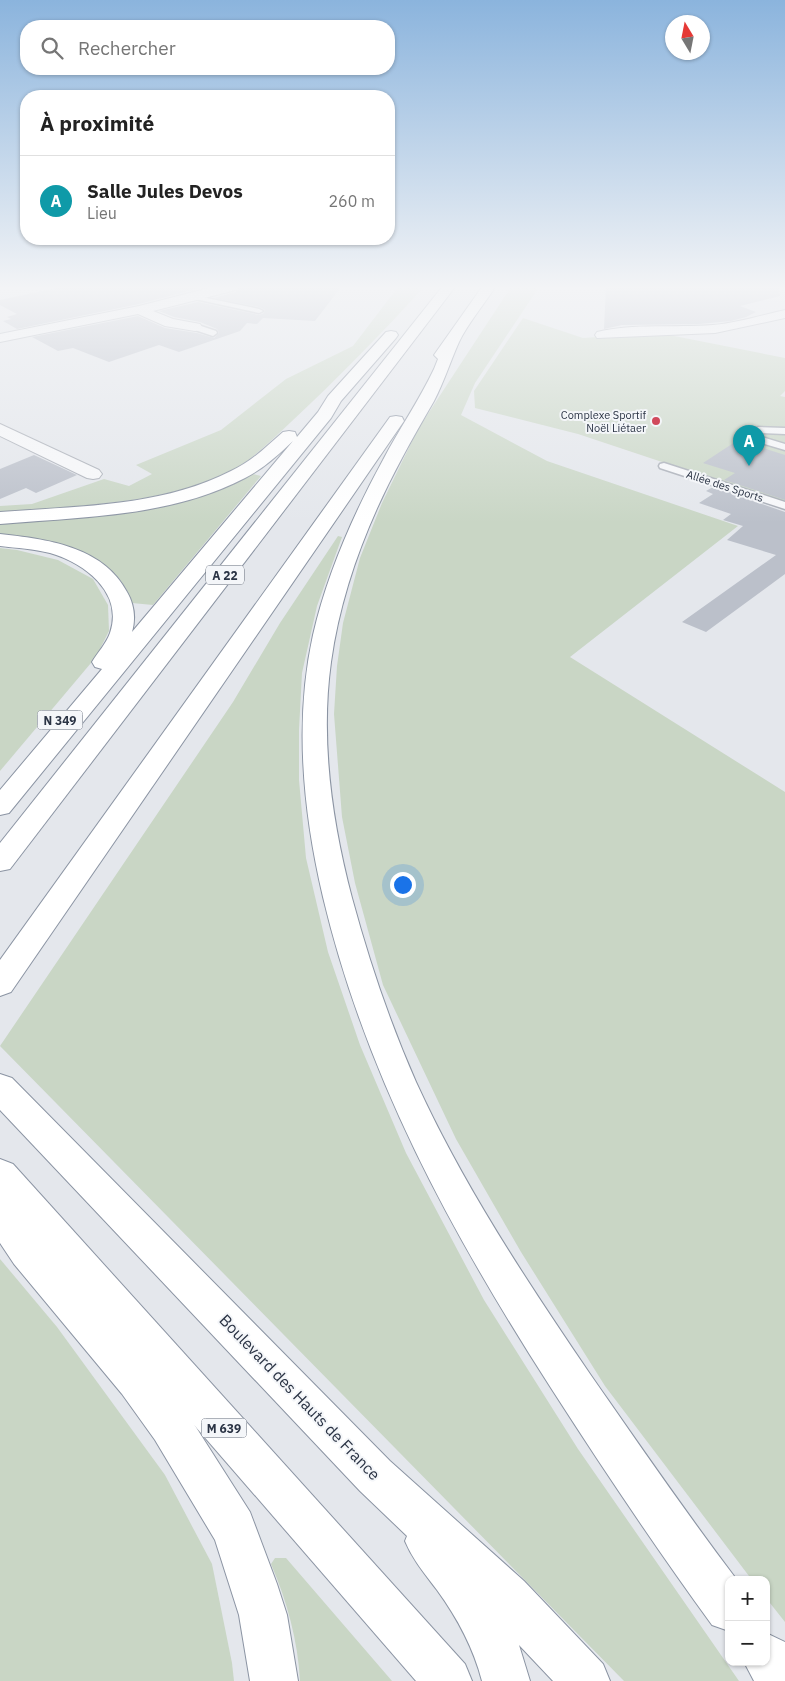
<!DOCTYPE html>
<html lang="fr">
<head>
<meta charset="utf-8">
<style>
	:root { --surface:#fff; --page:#f2f2f2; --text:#222; --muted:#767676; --line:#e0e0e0; --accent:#d1495b }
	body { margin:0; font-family:"IBM Plex Sans",sans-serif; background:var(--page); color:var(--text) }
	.controls { position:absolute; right:15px; bottom:15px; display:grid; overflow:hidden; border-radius:10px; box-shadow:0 1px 4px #0004 }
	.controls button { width:45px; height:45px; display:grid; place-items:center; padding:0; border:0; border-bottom:1px solid var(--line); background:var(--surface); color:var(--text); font:25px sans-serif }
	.compass { position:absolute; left:665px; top:15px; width:45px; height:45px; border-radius:50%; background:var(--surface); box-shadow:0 1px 4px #0004; rotate:350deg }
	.you { position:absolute; left:402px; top:884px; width:18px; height:18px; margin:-12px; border:4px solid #fff; border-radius:50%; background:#1a73e8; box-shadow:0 0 0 8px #1a73e833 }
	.badge { display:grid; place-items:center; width:32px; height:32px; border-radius:50%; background:var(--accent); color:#fff; font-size:16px; font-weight:700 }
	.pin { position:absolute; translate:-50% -41px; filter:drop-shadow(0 1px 2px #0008) }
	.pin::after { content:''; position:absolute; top:26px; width:18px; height:15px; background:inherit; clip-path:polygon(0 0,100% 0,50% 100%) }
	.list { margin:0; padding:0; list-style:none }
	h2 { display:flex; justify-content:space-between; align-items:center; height:65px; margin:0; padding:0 20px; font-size:21px }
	h2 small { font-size:16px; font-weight:400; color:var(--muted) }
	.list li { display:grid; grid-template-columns:32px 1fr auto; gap:15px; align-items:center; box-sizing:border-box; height:90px; padding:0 20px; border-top:1px solid var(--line) }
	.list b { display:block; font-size:19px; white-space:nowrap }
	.list p { margin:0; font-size:16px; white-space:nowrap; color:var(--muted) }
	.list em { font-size:16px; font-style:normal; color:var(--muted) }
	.icon { flex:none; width:28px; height:28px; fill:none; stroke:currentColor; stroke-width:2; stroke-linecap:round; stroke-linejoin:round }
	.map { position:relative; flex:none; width:785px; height:1681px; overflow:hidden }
	.search { position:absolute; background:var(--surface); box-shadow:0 1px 4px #0004; left:20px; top:20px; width:375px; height:55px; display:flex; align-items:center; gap:12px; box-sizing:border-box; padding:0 18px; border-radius:20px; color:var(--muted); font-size:19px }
	.panel { position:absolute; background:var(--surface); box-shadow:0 1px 4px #0004; left:20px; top:90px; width:375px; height:155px; border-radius:20px }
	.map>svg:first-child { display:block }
	.green { fill:#c9d6c5 }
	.building { fill:#bbc0ca }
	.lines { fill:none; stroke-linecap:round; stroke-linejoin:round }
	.service-casing { stroke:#a9aeb7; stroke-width:3 }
	.minor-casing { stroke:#a9aeb7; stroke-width:2 }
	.trunk-casing { stroke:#8b94a3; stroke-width:2 }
	.motorway-casing { stroke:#8b94a3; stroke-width:2 }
	.service { fill:#f7f8fa; fill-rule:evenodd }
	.minor { fill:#f7f8fa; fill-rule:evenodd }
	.trunk { fill:#fff; fill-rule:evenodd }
	.motorway { fill:#fff; fill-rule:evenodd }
	.poi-dot { fill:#d1495b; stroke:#f4f6f9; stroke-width:2 }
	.labels { text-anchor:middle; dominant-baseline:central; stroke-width:4; stroke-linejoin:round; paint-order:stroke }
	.far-poi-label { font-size:11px; fill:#2b3445; stroke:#f4f6f9; text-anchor:end }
	.far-street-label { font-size:11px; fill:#2b3445; stroke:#f4f6f9 }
	.shield { fill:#f4f6f9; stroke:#676e7b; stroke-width:1 }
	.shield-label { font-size:12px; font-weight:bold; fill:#2b3445 }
	.near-street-label { font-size:16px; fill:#2b3445; stroke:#f4f6f9 }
</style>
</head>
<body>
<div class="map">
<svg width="785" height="1681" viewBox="0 0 785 1681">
	<rect width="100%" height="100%" fill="#e4e7ec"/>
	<!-- green -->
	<g class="green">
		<path d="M398,287H424C381,334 337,379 291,422C269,442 250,463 223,475C156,505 72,506 0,512V506L32,504L104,479L129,486L152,474L136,465L221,430L286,379L353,346Z"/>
		<path d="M511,287H539L475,383L461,415L547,461L738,526L570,657L785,792V1622L766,1598V1580H752L605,1386L521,1252L456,1139L383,985L355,883L342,817L334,714L337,666L343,623L360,558L382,503L418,429Z"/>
		<path d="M523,318L583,338L659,333L785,358V391L780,396L785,397V503L578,434L475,408L474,391Z"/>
		<path d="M253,474L261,476L153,605L132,603C119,563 90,557 53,548C36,544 18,540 0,535V522L226,486Z"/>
		<path d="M338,536L342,537L317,606L302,673L299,730V780L306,858L328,952L360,1045L406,1153L484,1300L578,1449L739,1681H624L0,1046L233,702L280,623Z"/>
		<path d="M0,548L17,550L58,560L93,579L108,605L109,631L96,657L0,771Z"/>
		<path d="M0,1259L57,1327L165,1475L212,1564L232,1663L234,1681H0Z"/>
		<path d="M275,1558H286L392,1681H300C298,1641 287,1601 271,1564Z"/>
	</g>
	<!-- building -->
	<g class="building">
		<path d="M61,287H204L139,304L17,329L3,321L11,319L7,317L17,314L0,305V300Z"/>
		<path d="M239,287H341L315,321L263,318L257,324L247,323L240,331L179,352L159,345L109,362L73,348L58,351L32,337L138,316L165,328L197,333L214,338L219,333L217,329L200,322L174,317L159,311L198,302L259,315L264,313L265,310L259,307L214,298L236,292Z"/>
		<path d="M606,287H779L780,296L740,306L756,312L746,317L731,321L699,324L622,325L604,329Z"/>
		<path d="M738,440L785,455V500L724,480L735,473L703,463Z"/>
		<path d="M34,455L77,475L36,493L26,488L0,499V469Z"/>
		<path d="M713,487L785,512V574L706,632L682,622L776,555L727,540L743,526L723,520L731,514L699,503L713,494L706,491Z"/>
	</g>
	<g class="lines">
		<defs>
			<g id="service">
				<path d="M192,295L259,309L263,311L259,313L195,299H192Z"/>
				<path d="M195,324L216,331L217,333L213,336L192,329L191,327Z"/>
				<path d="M758,427L785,428V434L759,433L755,435L785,444V450L741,437L740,435Z"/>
				<path d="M664,463L785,502V509L660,468L659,466L660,464Z"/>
			</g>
			<g id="minor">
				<path d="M213,287H237L236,290L153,311L173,319L200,324L202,327L200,330L195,331L165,326L138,314L0,342V334L139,306Z"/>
				<path d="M785,310V318L715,333L597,338L595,335L597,332C634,323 675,328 713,325C737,323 762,315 785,310Z"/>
				<path d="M0,424L99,470L102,474L99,478L93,479L87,478L0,436Z"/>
			</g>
			<g id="trunk">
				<path d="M0,1074L12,1078L390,1461L524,1581L603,1664L610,1681H553L519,1645L530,1681H482C473,1647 458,1619 437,1590C425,1574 413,1560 405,1541L407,1536L360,1491L0,1110Z"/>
				<path d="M0,1159L13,1164L465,1664L472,1681H416L0,1201Z"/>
			</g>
			<g id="motorway">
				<path d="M442,287H455L10,869L0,871V843Z"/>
				<path d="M482,287H495C484,305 468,323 459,342C450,362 444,382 434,401C423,420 412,439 402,458C368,521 341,590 331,662C320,741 332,822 352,898C369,961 390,1023 416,1082C463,1185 526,1280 590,1374C638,1443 686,1513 737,1580H729V1631L712,1625C656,1548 603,1469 551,1388C452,1234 366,1077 323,897C303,812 294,721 313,635C327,574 353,515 383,460C399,429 419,401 434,369L438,359L434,355Z"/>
				<path d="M391,331L396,332L398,335L396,338L341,401L331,418L9,813L0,815V790L102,669L95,667L92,662C98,652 106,644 110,633C124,592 84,563 50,553C34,549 17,548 0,546V534C46,539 103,546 127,592C134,604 136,618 132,632L293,441C278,455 263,469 245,478C171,517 81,517 0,524V512C77,506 161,507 231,471C251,462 267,446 283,432L289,431L295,432L297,437L318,412L328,396L386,332Z"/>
				<path d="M396,416L402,417L404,421L11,992L0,996V960L390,417Z"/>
				<path d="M0,1182L13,1187L29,1223L40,1240L152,1366L185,1410L250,1512L277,1584L287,1615L298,1681H250L239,1615L215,1540L155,1440L122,1394L14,1264L0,1243Z"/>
				<path d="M766,1633L785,1642V1681H754L744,1662H766Z"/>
			</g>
		</defs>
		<!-- service casing -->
		<use href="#service" class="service-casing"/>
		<!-- minor casing -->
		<use href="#minor" class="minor-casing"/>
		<!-- trunk casing -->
		<use href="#trunk" class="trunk-casing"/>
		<!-- motorway casing -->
		<use href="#motorway" class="motorway-casing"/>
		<!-- service -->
		<use href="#service" class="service"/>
		<!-- minor -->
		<use href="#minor" class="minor"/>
		<!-- trunk -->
		<use href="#trunk" class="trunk"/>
		<!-- motorway -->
		<use href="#motorway" class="motorway"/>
	</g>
	<!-- sky -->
	<linearGradient id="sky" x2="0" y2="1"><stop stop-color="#8bb4dd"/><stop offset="0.55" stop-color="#f3f4f6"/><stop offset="1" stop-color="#f3f4f6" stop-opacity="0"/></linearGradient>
	<rect width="785" height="523" fill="url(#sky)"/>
	<!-- markers -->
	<circle class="poi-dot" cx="656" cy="421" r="5"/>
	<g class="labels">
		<!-- far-poi labels -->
		<g class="far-poi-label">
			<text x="646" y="415">Complexe Sportif<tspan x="646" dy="13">Noël Liétaer</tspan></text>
		</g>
		<!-- far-street labels -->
		<g class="far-street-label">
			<text transform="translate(725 486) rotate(18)">Allée des Sports</text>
		</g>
		<!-- shield labels -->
		<g class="shield">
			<rect x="206" y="565.5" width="38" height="19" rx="4"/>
			<rect x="37.5" y="710.5" width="45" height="19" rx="4"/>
			<rect x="201.5" y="1418.5" width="45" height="19" rx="4"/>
		</g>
		<g class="shield-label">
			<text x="225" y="575">A 22</text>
			<text x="60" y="720">N 349</text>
			<text x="224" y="1428">M 639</text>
		</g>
		<!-- near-street labels -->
		<g class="near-street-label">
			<text transform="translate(300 1397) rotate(46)">Boulevard des Hauts de France</text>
		</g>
	</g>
</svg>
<div class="controls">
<button>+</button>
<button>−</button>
</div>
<svg class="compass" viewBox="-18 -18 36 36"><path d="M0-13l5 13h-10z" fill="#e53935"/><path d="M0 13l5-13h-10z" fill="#767676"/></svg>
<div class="you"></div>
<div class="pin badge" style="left:749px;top:466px;background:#0f9aa8">A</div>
<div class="search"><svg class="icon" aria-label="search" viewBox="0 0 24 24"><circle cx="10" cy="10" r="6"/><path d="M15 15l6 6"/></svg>Rechercher</div>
<section class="panel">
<h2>À proximité<small></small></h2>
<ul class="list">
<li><span class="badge" style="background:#0f9aa8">A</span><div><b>Salle Jules Devos</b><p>Lieu</p></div><em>260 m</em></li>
</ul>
</section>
</div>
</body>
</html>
